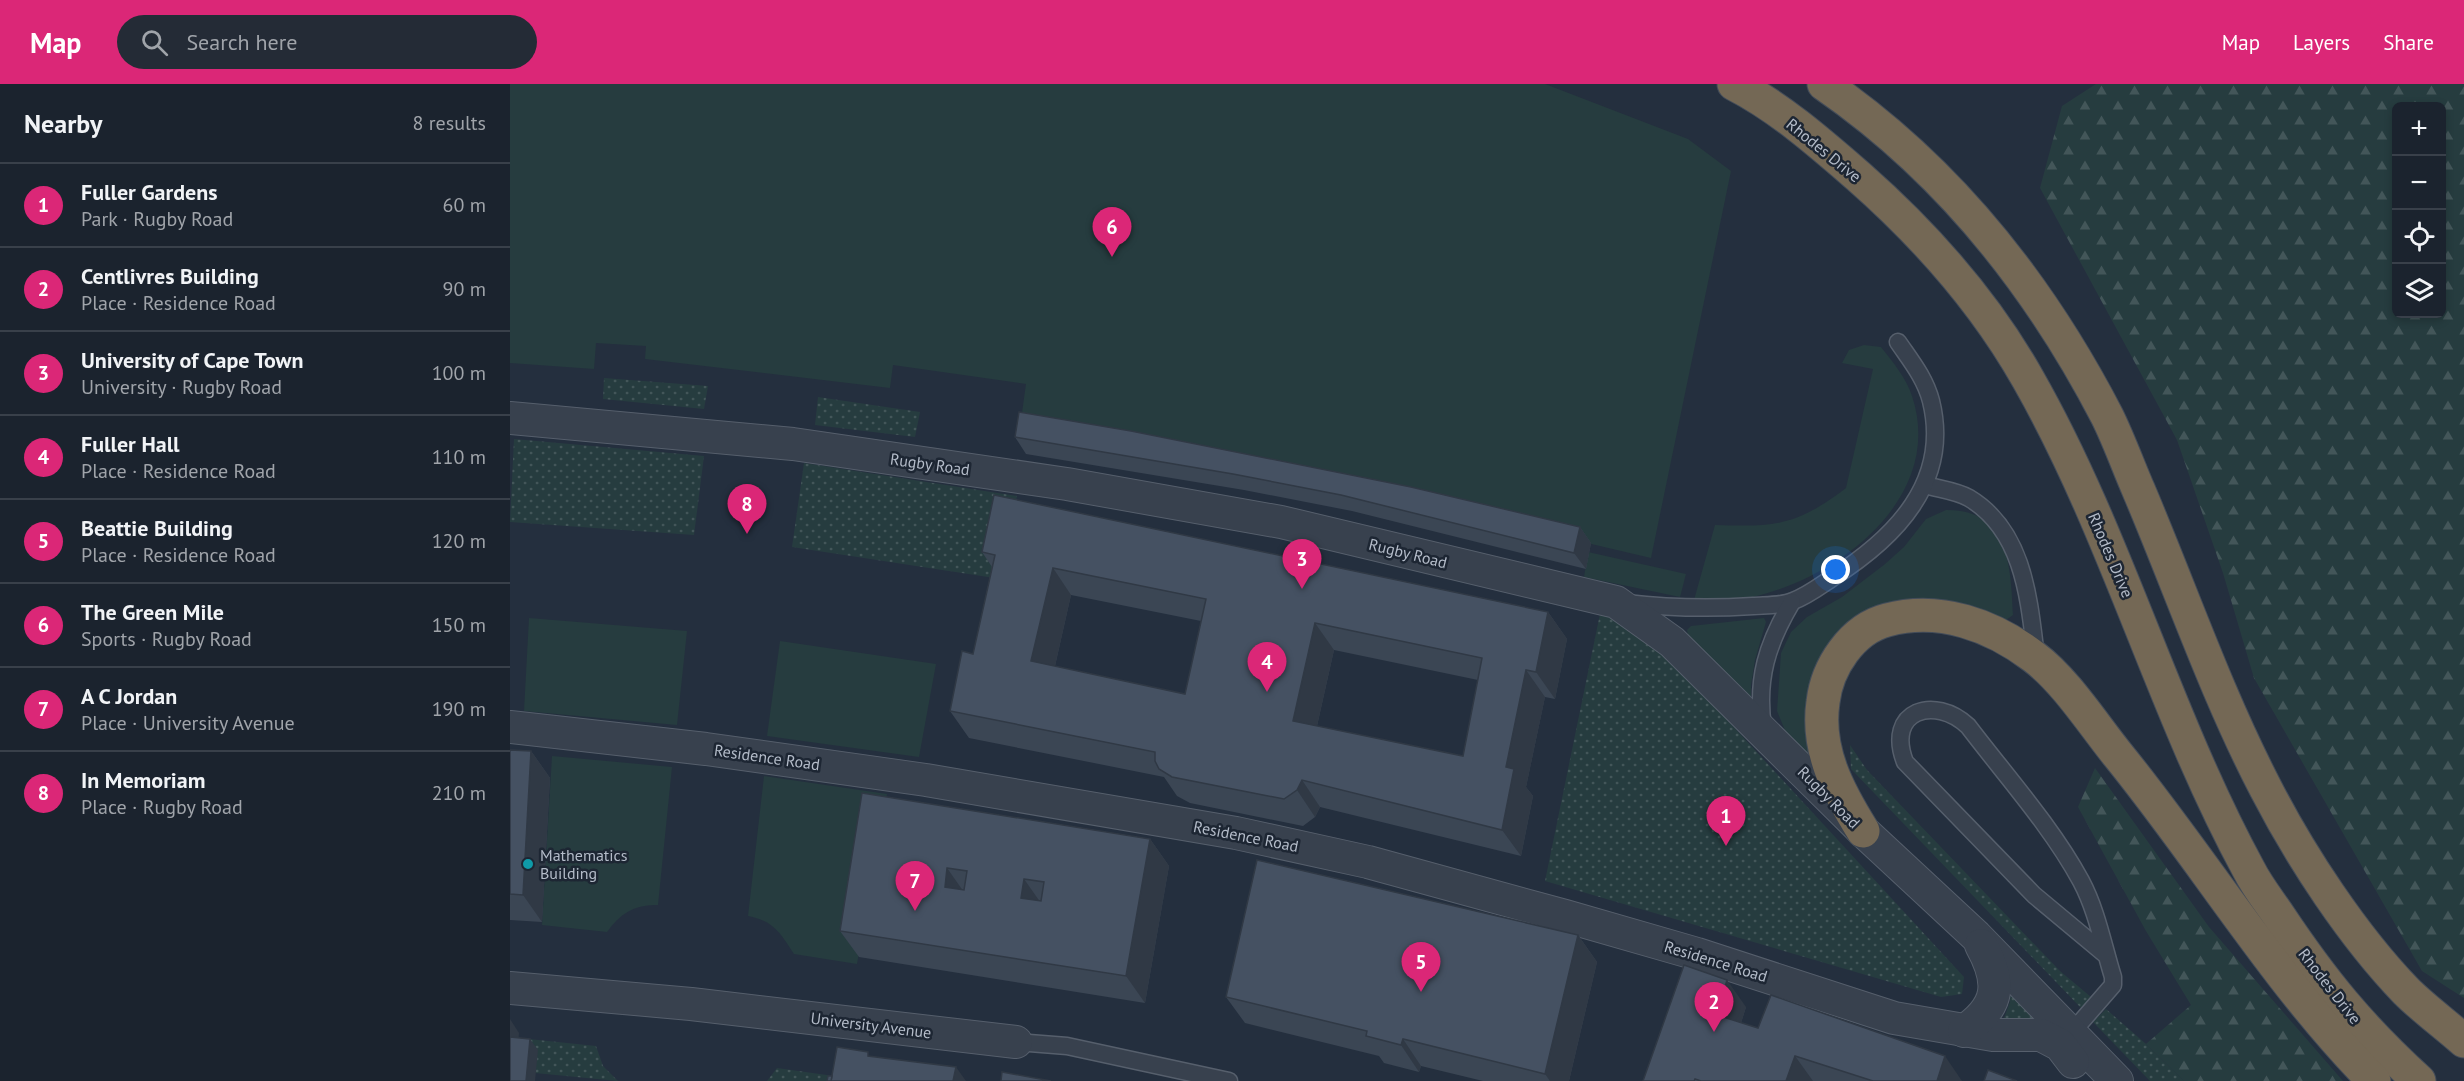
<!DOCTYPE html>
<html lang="en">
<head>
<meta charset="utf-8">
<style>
	:root { --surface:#1b232e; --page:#242b36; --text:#f1f3f6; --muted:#a0a4aa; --line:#39404a; --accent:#db2777 }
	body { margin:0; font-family:"PT Sans",sans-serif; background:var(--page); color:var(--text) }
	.controls { position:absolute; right:18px; top:18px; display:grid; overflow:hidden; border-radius:9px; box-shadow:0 3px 9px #0003 }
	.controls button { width:54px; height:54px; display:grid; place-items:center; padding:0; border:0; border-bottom:2px solid var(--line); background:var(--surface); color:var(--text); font:30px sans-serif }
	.you { position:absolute; left:1326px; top:486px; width:21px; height:21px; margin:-15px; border:4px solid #fff; border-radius:50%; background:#1a73e8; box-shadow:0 0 0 9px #1a73e833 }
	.badge { display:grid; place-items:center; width:39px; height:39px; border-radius:50%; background:var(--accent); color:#fff; font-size:20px; font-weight:700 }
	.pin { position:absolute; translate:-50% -50px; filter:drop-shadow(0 2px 3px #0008) }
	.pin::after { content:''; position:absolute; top:32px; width:21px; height:18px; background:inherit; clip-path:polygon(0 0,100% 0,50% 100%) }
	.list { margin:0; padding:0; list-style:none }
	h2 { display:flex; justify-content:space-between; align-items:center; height:78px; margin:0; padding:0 24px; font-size:26px }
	h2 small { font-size:20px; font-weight:400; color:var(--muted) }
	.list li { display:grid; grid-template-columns:39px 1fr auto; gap:18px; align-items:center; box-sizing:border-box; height:84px; padding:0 24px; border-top:2px solid var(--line) }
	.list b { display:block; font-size:22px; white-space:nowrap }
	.list p { margin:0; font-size:20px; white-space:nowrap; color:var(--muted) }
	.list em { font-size:20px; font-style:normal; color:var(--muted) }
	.icon { flex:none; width:33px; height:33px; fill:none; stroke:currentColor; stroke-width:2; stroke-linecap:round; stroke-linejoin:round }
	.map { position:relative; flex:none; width:1954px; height:997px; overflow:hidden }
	header { display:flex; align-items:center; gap:36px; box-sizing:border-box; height:84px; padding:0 30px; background:var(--accent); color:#fff }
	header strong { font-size:28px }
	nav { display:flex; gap:33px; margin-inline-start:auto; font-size:21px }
	.search { width:420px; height:54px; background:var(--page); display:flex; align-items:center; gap:15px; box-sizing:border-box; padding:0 21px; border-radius:33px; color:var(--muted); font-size:22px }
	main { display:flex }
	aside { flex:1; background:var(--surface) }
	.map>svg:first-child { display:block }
	.green { fill:#263c3f }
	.forest { fill:url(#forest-firs); fill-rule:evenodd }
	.garden { fill:url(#garden-dots) }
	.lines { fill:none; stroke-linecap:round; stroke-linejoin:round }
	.lane-casing { stroke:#565f6c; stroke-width:19 }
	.street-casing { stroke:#565f6c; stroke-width:34 }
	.highway-casing { stroke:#434c59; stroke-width:35 }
	.lane { stroke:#38414e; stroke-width:16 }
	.street { stroke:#38414e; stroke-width:32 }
	.highway { stroke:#746855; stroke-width:33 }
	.wall { fill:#3b4654; fill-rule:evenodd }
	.shaded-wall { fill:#303945 }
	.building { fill:#455162; stroke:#303945; stroke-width:1.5; fill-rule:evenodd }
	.culture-dot { fill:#0f9aa8; stroke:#1d2633; stroke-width:2 }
	.labels { text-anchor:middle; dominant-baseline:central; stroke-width:5; stroke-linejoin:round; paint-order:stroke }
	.street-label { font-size:16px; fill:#b4bcc9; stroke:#1d2633 }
	.poi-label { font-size:16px; fill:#b4bcc9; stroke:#1d2633; text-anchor:start }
</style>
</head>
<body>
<header>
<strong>Map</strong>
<div class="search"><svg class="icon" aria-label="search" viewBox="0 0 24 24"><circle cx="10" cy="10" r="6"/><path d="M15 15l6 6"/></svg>Search here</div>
<nav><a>Map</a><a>Layers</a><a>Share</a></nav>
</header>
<main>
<aside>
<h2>Nearby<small>8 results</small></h2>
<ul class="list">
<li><span class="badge">1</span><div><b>Fuller Gardens</b><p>Park · Rugby Road</p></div><em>60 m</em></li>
<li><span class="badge">2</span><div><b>Centlivres Building</b><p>Place · Residence Road</p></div><em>90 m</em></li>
<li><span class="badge">3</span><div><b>University of Cape Town</b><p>University · Rugby Road</p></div><em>100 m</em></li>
<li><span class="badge">4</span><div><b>Fuller Hall</b><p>Place · Residence Road</p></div><em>110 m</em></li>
<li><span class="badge">5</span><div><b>Beattie Building</b><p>Place · Residence Road</p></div><em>120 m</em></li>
<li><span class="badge">6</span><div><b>The Green Mile</b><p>Sports · Rugby Road</p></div><em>150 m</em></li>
<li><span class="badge">7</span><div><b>A C Jordan</b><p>Place · University Avenue</p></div><em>190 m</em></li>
<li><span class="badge">8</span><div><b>In Memoriam</b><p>Place · Rugby Road</p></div><em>210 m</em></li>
</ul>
</aside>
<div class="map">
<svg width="1954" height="997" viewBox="0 0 1954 997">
	<defs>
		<pattern id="forest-firs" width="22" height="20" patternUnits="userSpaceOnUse" patternTransform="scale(1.5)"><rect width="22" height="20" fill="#263c3f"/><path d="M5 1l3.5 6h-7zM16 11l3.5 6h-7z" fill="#435659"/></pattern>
		<pattern id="garden-dots" width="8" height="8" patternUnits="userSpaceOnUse" patternTransform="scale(1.5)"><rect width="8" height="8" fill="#263c3f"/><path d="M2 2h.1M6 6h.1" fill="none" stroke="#435659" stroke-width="1.8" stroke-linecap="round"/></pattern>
	</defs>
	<rect width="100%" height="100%" fill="#242f3e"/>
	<!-- green -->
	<g class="green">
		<path d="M0,0H1035L1178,55L1221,87L1141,474L1026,447L510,343L516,300L383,281L380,304L135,275L136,262L86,259L84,285L0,279Z"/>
		<path d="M1354,261L1371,263C1383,278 1396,294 1402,312C1435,411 1333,491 1247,512C1227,518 1205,516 1184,516L1205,441C1265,443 1286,442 1336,404L1363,285L1332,279L1339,266Z"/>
		<path d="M1436,426C1499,425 1501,483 1503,531L1496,536L1478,528L1364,529L1297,674L1279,656L1267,627L1271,569L1281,548L1297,533L1332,513L1375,480L1394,463L1416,435Z"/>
		<path d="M1078,468L1176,490L1170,513L1074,493Z"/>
		<path d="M19,534L177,547L167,641L14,627Z"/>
		<path d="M1254,534L1256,538L1245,576L1241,601V619L1178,551L1177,546L1181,542Z"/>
		<path d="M270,557L426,580L409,673L257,652Z"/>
		<path d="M42,672L162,683L148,821C126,820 110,829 97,848L32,841Z"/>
		<path d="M254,692L377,710L347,880L284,870C270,849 264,837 238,832Z"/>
	</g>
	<!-- forest -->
	<g class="forest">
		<path d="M1586,0H1954V914L1912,887L1744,594L1713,489L1667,356L1530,104L1552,22ZM1932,22V230H1886V22Z"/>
		<path d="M1585,684L1699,843L1833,997H1674L1636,960L1681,921L1636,847L1568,723Z"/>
	</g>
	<!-- garden -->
	<g class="garden">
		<path d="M94,294L198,302L194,325L93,315Z"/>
		<path d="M308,313L410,328L405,353L305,341Z"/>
		<path d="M4,355L194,372L184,451L0,438Z"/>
		<path d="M294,379L507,412L491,495L282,463Z"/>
		<path d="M1091,525L1150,563L1454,893L1452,910L1431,913L1035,797Z"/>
		<path d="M1340,661L1357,686L1550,887L1581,913L1571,924L1341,685Z"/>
		<path d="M1501,900L1532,938L1507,934L1493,937L1500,918Z"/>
		<path d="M1596,925L1636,960L1674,997H1640L1583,938Z"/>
		<path d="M9,954L86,962L93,982L108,997L25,989Z"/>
		<path d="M267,984L345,995V997H257Z"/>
	</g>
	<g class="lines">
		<defs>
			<g id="lane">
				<path d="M1415,401C1429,405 1447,407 1459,414C1514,447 1519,515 1526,573"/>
				<path d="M1116,519C1159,524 1199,525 1243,522C1255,521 1272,522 1283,517C1297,512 1310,502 1322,494C1385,454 1441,398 1421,317C1415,294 1401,277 1388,258"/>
				<path d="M1253,644C1246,595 1257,560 1282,518"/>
				<path d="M1557,954L1603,901V893C1593,861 1587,827 1571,797C1541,742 1496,692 1458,642C1425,611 1375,626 1395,678L1524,811L1596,871"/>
				<path d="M506,958L557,962L719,997"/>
			</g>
			<g id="street">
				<path d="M0,334L283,360L557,400L771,438L1106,518L1162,558L1353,747L1466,852L1607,997"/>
				<path d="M0,643L196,665L416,696L726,749L858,778L1055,832L1187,870L1384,934L1483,951H1531L1550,961L1563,978"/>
				<path d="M0,904L181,920L506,958"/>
				<path d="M1454,947C1490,922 1492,899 1471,861"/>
			</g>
			<g id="highway">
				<path d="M1224,0C1269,23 1310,59 1348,92C1415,151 1474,217 1518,295C1607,451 1653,628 1739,786C1747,802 1759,817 1769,832C1813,898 1850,943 1909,997"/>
				<path d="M1314,0C1436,84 1529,201 1597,332C1609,356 1618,382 1629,407C1671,506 1706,609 1756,705C1791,773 1843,852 1896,907C1914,925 1935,940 1954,957"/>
				<path d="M1353,747C1328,707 1306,666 1313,618C1317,583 1342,545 1377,536C1430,522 1482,541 1524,573C1555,596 1583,640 1608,671C1695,778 1767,899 1864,997"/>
			</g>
		</defs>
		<!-- lane casing -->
		<use href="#lane" class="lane-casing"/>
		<!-- street casing -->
		<use href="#street" class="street-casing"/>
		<!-- highway casing -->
		<use href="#highway" class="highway-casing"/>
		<!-- lane -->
		<use href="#lane" class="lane"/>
		<!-- street -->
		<use href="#street" class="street"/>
		<!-- highway -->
		<use href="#highway" class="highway"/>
	</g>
	<!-- wall -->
	<g class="wall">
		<path d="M505,353L1070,443L1081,459L1076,485L842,427L734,406L516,370Z"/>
		<path d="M472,468L1038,528L1057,555L1045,615L1035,613L1016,703L1023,712L1011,772L810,723L805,733L793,742L680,719L667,712L654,693L459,654L440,627L463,570L482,483ZM561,511L691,537L675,610L545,582ZM824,566L968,596L953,672L807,642Z"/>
		<path d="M0,666L21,667L40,694L32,838L0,836Z"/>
		<path d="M352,709L640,755L659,782L635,919L349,873L330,847Z"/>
		<path d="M1068,851L1087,878L1059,997H973L911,982L909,988L874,979L869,972L735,939L716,913Z"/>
		<path d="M1236,923L1231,939L1248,944L1452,997H1133Z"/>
	</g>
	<!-- shaded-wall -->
	<g class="shaded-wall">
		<path d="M1070,443L1081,459L1076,485L1064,469Z"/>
		<path d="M543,484L561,511L540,604L521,577Z"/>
		<path d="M1038,528L1057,555L1045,615L1026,588Z"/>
		<path d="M805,539L824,566L802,664L783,637Z"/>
		<path d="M1016,586L1035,613L1016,703L1023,712L1011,772L992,746L996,683Z"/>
		<path d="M21,667L40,694L32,838L13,811Z"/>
		<path d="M792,696L810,723L805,733L787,706Z"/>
		<path d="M640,755L659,782L635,919L616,892Z"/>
		<path d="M437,784L456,811L435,803Z"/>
		<path d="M514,795L533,822L511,814Z"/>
		<path d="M1068,851L1087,878L1059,997H1040L1035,990Z"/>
		<path d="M1217,896L1236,923L1225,958L1207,931Z"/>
		<path d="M0,935L9,949L5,997H0Z"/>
		<path d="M20,955L28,966L25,997H16Z"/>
		<path d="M893,955L911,982L909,988L891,961Z"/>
		<path d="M1285,972L1303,997H1276Z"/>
		<path d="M1435,972L1452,997H1427Z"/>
		<path d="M446,983L456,997H443Z"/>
	</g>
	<!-- building -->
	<g class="building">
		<path d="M509,328L621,347L901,403L1070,443L1064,469L831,411L723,390L505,353Z"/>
		<path d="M484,411L1038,528L1026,588L1016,586L996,683L1004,685L992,746L792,696L787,706L774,715L662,693L649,685L645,677V668L440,627L452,567L463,570L485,471L472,468ZM543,484L696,515L675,610L521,577ZM805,539L972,574L953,672L783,637Z"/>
		<path d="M0,666L21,667L13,811L0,810Z"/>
		<path d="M352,709L640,755L616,892L330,847ZM437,784L457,787L454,806L435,803ZM514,795L534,798L531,817L511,814Z"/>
		<path d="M747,776L1068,851L1035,990L893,955L891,961L856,952L857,947L716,913Z"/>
		<path d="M1174,881L1217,896L1207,931L1248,944L1261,911L1435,972L1427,997H1363L1285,972L1276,997H1191L1185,995L1184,997H1133Z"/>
		<path d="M0,953L20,955L16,997H0Z"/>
		<path d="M327,963L358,968V972L446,983L443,997H321Z"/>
		<path d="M1478,986L1507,997H1474Z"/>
		<path d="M492,988L541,997H491Z"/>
		<path d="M318,992H322L321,997H317Z"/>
	</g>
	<!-- markers -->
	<circle class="culture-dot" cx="18" cy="780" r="6"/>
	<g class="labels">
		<!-- street labels -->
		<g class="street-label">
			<text transform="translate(1314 66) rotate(39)">Rhodes Drive</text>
			<text transform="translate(420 380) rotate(8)">Rugby Road</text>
			<text transform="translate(898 469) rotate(14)">Rugby Road</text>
			<text transform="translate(1601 471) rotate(67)">Rhodes Drive</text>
			<text transform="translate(257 673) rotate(8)">Residence Road</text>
			<text transform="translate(1319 713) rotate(45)">Rugby Road</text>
			<text transform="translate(736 752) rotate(11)">Residence Road</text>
			<text transform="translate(1206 877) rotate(17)">Residence Road</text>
			<text transform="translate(1820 902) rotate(52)">Rhodes Drive</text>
			<text transform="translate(361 941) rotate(7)">University Avenue</text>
		</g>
		<!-- poi labels -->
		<g class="poi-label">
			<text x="30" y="771">Mathematics<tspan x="30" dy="18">Building</tspan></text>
		</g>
	</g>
</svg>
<div class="controls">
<button>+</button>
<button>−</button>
<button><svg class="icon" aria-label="locate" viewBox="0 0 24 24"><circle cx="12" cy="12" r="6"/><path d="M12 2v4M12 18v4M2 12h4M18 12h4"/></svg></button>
<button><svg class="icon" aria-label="layers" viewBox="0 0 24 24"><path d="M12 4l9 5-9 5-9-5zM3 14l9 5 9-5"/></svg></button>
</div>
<div class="you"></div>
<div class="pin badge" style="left:1216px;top:762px">1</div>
<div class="pin badge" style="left:1204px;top:948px">2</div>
<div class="pin badge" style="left:792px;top:505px">3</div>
<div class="pin badge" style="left:757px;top:608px">4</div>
<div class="pin badge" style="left:911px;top:908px">5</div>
<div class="pin badge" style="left:602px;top:173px">6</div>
<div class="pin badge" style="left:405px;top:827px">7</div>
<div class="pin badge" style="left:237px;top:450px">8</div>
</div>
</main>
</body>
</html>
